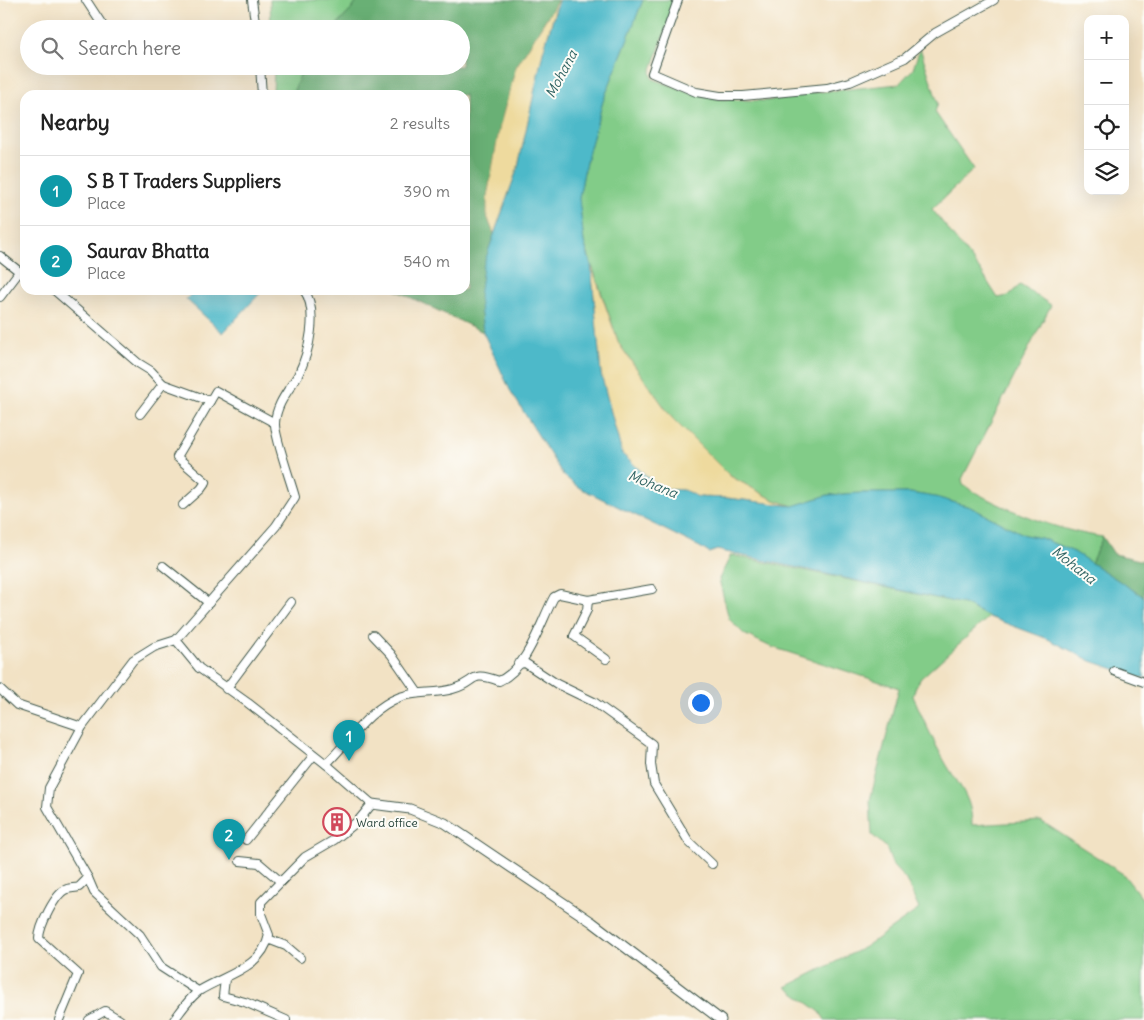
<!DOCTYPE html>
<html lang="en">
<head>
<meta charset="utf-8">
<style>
	:root { --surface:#fff; --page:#f2f2f2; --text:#222; --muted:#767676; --line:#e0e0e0; --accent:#d1495b }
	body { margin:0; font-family:Delius,sans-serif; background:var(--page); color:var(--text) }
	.controls { position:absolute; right:15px; top:15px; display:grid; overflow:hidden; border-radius:10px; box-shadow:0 5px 20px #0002 }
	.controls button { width:45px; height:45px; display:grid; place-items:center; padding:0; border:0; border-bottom:1px solid var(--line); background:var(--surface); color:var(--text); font:25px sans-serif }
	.you { position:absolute; left:700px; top:702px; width:18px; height:18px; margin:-12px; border:4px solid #fff; border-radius:50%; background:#1a73e8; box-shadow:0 0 0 8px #1a73e833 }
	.badge { display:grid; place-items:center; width:32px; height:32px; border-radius:50%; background:var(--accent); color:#fff; font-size:16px; font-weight:700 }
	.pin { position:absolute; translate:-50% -41px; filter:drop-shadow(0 1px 2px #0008) }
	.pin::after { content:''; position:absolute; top:26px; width:18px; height:15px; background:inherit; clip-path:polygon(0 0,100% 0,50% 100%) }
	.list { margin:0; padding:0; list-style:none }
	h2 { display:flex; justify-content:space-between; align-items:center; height:65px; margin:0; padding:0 20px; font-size:21px }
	h2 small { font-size:16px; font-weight:400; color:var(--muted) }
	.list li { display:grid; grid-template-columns:32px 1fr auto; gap:15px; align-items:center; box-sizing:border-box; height:70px; padding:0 20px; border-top:1px solid var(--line) }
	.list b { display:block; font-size:19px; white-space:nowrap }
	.list p { margin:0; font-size:16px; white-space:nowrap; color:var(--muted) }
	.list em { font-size:16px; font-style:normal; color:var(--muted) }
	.icon { flex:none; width:28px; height:28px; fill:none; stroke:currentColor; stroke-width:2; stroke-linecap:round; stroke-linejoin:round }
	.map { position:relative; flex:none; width:1144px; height:1020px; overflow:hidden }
	.search { position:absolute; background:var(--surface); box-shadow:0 5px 20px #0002; left:20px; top:20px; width:450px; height:55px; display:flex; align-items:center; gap:12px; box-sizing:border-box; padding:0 18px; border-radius:28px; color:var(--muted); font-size:19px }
	.panel { position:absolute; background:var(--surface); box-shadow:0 5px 20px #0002; left:20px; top:90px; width:450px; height:205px; border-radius:15px }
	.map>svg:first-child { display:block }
	.green { fill:#82cc88; stroke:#50845e }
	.forest { fill:#69b074; stroke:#447654 }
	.sand { fill:#eeda9e; stroke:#868c69 }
	.water { fill:#4db9c9; stroke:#367b7e }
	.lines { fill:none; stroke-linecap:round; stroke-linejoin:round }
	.minor-casing { stroke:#3f564a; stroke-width:10 }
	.major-casing { stroke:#3f564a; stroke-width:11 }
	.minor { stroke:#fff; stroke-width:8 }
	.major { stroke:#fff; stroke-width:9 }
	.labels { text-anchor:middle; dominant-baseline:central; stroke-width:4; stroke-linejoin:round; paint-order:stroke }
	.poi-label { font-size:12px; fill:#1f3d34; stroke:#fdfcf7; text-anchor:start }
	.water-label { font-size:14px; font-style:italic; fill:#2d6261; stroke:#fdfcf7 }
</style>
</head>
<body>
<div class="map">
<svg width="1144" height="1020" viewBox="0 0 1144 1020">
	<rect width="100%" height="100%" fill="#fdfcf7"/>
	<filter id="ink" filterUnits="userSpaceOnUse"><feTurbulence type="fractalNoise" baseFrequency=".02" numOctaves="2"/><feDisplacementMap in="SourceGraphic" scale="10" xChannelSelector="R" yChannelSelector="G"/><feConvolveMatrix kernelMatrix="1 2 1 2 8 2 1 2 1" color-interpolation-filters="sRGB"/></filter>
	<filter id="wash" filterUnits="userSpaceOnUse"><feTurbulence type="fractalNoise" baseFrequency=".0096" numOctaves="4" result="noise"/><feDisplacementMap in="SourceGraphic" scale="20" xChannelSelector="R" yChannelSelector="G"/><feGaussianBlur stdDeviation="1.12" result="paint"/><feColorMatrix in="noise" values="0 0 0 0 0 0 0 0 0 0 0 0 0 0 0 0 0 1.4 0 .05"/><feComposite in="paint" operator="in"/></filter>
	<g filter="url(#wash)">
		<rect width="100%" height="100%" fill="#f2e2c4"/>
		<!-- green -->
		<g class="green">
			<path d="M270,0H358L352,9L333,29H271Z"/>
			<path d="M643,0H676L651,72L653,79L689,92L720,99L767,101L800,94L899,84L913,69L920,48L938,103L935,112L974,169L932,209L980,270L998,298L1008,296L1020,285L1051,305L962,479L963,485C999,508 1061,532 1103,537L1091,563L1074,552L1041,538L1025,535L970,507L935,497L910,493H862L828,495L793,506L774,500L730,476L672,418L619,344L584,242L579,198L586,162L603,101Z"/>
			<path d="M274,66H304L292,95H273Z"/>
			<path d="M731,555L964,604L989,617L921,678L916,686L913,696C923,718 933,741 945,762C958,785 972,796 972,825L1041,821L1123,874L1144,901V1020H825L820,1012L786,987L865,947L919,909L906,880L893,866L886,847L872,835L870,800L899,688L769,646L744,634L729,619L719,579Z"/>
		</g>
		<!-- forest -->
		<g class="forest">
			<path d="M358,0H558L516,67L487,216L494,234C480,273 478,291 483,332L395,290H465V95H292L304,66H461V29H333L352,9Z"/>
			<path d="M1103,537L1114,554L1144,561V597L1091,563Z"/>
		</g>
		<!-- sand -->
		<g class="sand">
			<path d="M558,0L543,52L518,167L494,234L487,216V197L500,125L516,67Z"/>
			<path d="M591,265L619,344L672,418L730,476L774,500L793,506L727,498L698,497L684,490L661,489L622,454L601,374Z"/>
		</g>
		<!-- water -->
		<g class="water">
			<path d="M559,0H643L603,101L586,162L579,198L584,242L591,265L601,374L622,454L661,489L684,490L698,497L727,498L793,506L828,495L862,493H910L935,497L970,507L1025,535L1041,538L1074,552L1144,597V679L1091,661L1048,639L989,617L964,604L717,550L709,553L700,547L578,487L563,475L510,390L483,332L479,297L483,266L518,167L543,52Z"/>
			<path d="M196,290H263L223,333L186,299Z"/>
		</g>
	</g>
	<g filter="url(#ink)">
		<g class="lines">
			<defs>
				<g id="minor">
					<path d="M86,0L105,29"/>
					<path d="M252,0L256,29"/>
					<path d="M678,0L652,73L696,92L720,96H743L827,88L850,82L905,58L935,33L994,0"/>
					<path d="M260,66L262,95"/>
					<path d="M0,256L25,276"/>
					<path d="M54,290L138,363L151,371L163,384"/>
					<path d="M0,297L19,272"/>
					<path d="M140,414L163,384L210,401"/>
					<path d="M183,505L201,489L206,482L177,457L216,391L275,423"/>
					<path d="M163,566L209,603"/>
					<path d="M588,600L587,610L574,636L606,659"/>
					<path d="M373,635L391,654L418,693"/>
					<path d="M176,640L276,526L295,497C291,482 274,435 275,423C276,404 289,390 298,375C309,353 319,311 304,290"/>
					<path d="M518,664L525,663L557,684L594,702L652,744L651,764L654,784L689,842L712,864"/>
					<path d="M1114,671L1144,682"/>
					<path d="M0,689L17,705L82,727"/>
					<path d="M226,689L291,602"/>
					<path d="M246,840L314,755"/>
					<path d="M240,861L259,863L280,881"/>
					<path d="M88,878L94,892L140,935L161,967L198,991"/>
					<path d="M268,939L286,946L300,958"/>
					<path d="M225,979L223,996L245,1002L286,1020"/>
					<path d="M59,1020L78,974L39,939C39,927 55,893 67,889C71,888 76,888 79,887L88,878L47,807L49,788L82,727L133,660L154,647L176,640L199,668L248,703L326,764"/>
					<path d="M89,1020L105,1011L120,1020"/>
					<path d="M174,1020C181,1011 190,997 199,991C224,975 262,969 269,935L261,914V902L305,857L334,840L358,821L372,804L326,764C349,742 368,709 400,697C417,691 436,694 453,689C478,682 468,670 499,681C528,668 540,623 554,597L560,594L588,600L652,589"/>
				</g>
				<path id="major" d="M372,804L410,809L445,823L592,922L721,1020"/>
			</defs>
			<!-- minor casing -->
			<use href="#minor" class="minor-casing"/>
			<!-- major casing -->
			<use href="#major" class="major-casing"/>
			<!-- minor -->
			<use href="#minor" class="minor"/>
			<!-- major -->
			<use href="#major" class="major"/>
		</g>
	</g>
	<!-- icons -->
	<defs>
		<symbol id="building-ring" viewBox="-11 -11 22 22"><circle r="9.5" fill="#fdfcf7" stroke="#d1495b" stroke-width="1.5"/><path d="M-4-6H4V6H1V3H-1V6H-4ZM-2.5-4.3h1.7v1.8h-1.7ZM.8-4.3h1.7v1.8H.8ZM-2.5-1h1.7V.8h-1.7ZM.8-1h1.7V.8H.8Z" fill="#d1495b"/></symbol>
	</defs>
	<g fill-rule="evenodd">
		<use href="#building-ring" x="321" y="806" width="32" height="32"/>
	</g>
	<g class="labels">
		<!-- poi labels -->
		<g class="poi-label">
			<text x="356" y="822">Ward office</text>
		</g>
		<!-- water labels -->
		<g class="water-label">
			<text transform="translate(561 74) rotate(-62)">Mohana</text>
			<text transform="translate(653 484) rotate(22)">Mohana</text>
			<text transform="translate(1074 565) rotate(38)">Mohana</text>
		</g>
	</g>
</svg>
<div class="controls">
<button>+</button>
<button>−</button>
<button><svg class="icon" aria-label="locate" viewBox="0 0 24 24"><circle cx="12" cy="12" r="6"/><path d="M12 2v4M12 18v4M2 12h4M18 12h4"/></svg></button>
<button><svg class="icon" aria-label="layers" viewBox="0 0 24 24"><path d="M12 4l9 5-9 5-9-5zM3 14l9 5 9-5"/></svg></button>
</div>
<div class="you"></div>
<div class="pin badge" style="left:349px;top:761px;background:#0f9aa8">1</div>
<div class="pin badge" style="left:229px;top:860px;background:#0f9aa8">2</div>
<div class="search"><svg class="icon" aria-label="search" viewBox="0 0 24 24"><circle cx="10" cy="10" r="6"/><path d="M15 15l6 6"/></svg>Search here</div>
<section class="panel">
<h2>Nearby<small>2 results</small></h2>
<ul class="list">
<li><span class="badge" style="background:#0f9aa8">1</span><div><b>S B T Traders Suppliers</b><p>Place</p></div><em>390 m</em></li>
<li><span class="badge" style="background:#0f9aa8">2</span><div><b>Saurav Bhatta</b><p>Place</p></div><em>540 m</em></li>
</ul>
</section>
</div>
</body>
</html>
